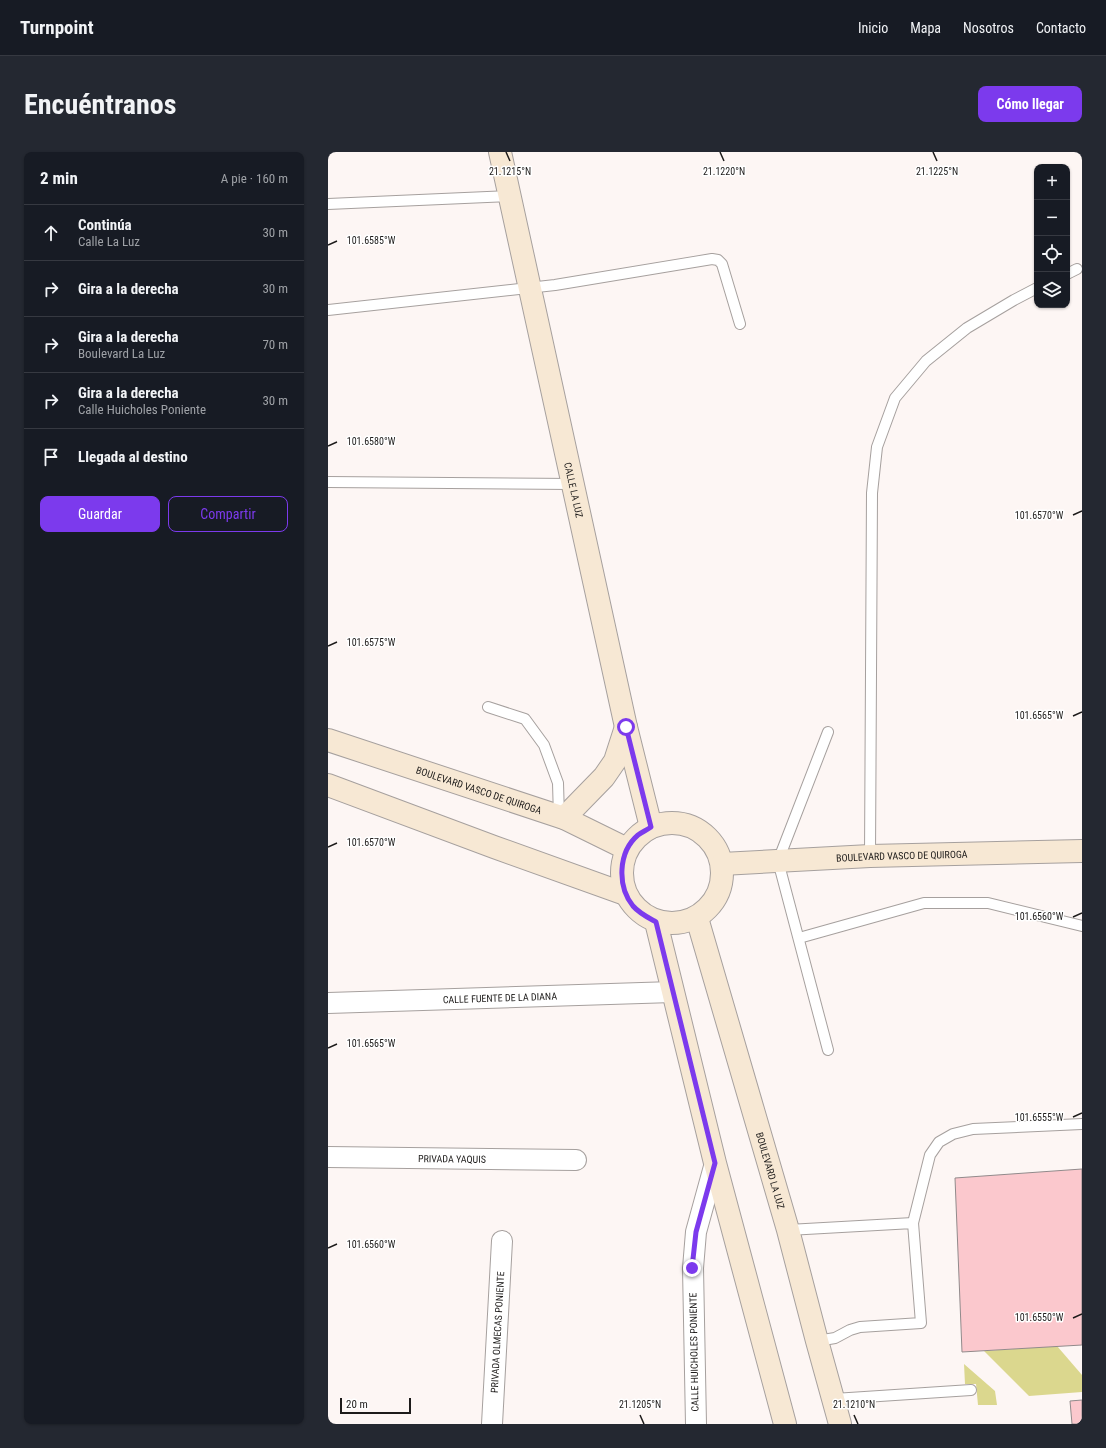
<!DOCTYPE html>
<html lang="es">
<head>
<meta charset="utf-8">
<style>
	:root { --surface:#171b24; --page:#242831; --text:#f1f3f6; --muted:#9ea1a6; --line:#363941; --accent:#7c3aed }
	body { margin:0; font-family:"Roboto Condensed",sans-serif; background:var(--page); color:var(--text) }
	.controls { position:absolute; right:12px; top:12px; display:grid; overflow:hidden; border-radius:8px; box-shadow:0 1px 3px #0004 }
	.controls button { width:36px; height:36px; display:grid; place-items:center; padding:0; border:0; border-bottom:1px solid var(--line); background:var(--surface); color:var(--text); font:20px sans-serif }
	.scale { position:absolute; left:12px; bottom:10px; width:71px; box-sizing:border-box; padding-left:4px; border:2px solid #1d1b1a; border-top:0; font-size:11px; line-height:14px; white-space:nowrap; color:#1d1b1a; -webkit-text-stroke:3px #fff; paint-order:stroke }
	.stop { position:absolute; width:12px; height:12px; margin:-9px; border:3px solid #7c3aed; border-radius:50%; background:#fff }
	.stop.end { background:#7c3aed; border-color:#fff; box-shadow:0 1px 4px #0008 }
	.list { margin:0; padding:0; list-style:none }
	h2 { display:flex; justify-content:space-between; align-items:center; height:52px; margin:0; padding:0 16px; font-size:17px }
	h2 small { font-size:13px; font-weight:400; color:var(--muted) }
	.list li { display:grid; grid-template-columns:26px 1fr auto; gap:12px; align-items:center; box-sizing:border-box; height:56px; padding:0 16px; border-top:1px solid var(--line) }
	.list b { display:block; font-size:15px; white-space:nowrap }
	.list p { margin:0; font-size:13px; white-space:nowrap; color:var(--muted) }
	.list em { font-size:13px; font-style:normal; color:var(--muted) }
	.actions { display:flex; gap:8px; padding:12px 16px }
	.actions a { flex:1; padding:9px 0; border:1px solid var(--accent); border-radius:8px; text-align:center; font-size:14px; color:var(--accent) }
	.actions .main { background:var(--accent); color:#fff }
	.icon { flex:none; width:22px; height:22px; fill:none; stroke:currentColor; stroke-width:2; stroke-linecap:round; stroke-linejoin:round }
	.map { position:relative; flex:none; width:754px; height:1272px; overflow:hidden; border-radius:8px }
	header { display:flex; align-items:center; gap:24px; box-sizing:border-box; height:56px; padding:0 20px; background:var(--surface); border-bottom:1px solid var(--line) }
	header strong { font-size:19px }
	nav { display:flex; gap:22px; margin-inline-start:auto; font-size:14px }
	.intro { display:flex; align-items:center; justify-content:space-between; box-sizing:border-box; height:96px; padding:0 24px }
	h1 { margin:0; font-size:28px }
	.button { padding:10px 18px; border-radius:8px; background:var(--accent); color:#fff; font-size:14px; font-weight:700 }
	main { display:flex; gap:24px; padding:0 24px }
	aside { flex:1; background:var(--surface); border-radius:8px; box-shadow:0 1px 3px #0004 }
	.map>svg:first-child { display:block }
	.green { fill:#dbd78e }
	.building { fill:#fbc8cd; stroke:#918a8b }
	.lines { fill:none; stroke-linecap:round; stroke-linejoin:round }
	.lane-casing { stroke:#a6a09e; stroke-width:12 }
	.street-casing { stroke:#a6a09e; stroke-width:22 }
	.secondary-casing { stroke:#a6a09e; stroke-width:24 }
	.lane { stroke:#fff; stroke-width:10 }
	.street { stroke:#fff; stroke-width:20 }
	.secondary { stroke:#f7e8d4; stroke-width:22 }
	.route { stroke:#7c3aed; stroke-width:5 }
	.ticks { fill:none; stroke:#1d1b1a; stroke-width:1.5 }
	.labels { text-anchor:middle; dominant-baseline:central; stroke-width:3; stroke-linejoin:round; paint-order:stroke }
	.street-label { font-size:10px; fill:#1d1b1a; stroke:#fff }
	.ticks-label { font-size:10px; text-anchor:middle; fill:#1d1b1a; stroke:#fff; stroke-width:3; stroke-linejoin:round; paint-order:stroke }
</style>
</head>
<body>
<header>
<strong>Turnpoint</strong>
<nav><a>Inicio</a><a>Mapa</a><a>Nosotros</a><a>Contacto</a></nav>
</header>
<div class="intro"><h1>Encuéntranos</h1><a class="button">Cómo llegar</a></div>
<main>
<aside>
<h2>2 min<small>A pie · 160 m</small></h2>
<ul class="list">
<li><svg class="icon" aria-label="ahead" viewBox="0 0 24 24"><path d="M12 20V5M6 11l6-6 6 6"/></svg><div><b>Continúa</b><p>Calle La Luz</p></div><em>30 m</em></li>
<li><svg class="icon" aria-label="right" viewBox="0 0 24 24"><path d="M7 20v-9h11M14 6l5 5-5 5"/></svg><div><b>Gira a la derecha</b></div><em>30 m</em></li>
<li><svg class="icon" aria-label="right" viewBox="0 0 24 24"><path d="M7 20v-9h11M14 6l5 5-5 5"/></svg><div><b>Gira a la derecha</b><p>Boulevard La Luz</p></div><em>70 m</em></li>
<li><svg class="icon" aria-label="right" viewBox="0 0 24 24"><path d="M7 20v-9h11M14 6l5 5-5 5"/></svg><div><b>Gira a la derecha</b><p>Calle Huicholes Poniente</p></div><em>30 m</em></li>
<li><svg class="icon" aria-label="arrive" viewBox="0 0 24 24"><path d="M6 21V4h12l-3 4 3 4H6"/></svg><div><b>Llegada al destino</b></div></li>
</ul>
<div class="actions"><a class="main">Guardar</a><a>Compartir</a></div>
</aside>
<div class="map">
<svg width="754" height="1272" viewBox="0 0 754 1272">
	<rect width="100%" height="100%" fill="#fdf6f4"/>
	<!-- green -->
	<g class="green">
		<path d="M729,1194L754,1223V1240L701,1244L656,1199Z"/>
		<path d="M636,1212L667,1239L669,1253H650L648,1232H637Z"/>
	</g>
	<!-- building -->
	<g class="building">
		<path d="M754,1017V1193L634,1200L627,1026Z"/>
		<path d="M754,1248V1272H744L742,1249Z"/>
	</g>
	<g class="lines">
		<defs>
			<g id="lane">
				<path d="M0,52L182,44"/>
				<path d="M739,122L749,117"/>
				<path d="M0,158L227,133L384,107L390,108L394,112L412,172"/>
				<path d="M0,330L245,332"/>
				<path d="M160,555L197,567L216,593L230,631L231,665"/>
				<path d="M500,580L450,709L500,898"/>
				<path d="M542,704L544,341L549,295L567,246L598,209L639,176L686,148L709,136"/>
				<path d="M471,786L596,751H660L754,774"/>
				<path d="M585,1071L602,1003L611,990L625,982L645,977L754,972"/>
				<path d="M460,1078L585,1071L593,1171L532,1175L522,1178L507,1186L489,1189"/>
				<path d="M506,1247L643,1238"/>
			</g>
			<g id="street">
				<path id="s1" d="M0,851L345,840"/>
				<path id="s2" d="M0,1005L248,1008"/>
				<path id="s3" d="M164,1272L174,1089"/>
				<path d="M368,1272L365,1116L368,1080L387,1011"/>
			</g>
			<g id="secondary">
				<path id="s4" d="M172,0L298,575L323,675"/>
				<path id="s5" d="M0,588L236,666L299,697"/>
				<path d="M0,633L166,695L297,742"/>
				<path d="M236,666L276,625L287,609L298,575"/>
				<circle cx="344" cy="721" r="50"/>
				<path id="s6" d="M394,712L542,704L754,699"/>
				<path id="s7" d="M369,766L460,1078L489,1189L512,1272"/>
				<path d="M328,770L387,1011L457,1272"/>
			</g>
		</defs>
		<!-- lane casing -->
		<use href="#lane" class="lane-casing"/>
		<!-- street casing -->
		<use href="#street" class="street-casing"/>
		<!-- secondary casing -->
		<use href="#secondary" class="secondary-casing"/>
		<!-- lane -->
		<use href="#lane" class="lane"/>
		<!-- street -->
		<use href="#street" class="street"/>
		<!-- secondary -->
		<use href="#secondary" class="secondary"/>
	</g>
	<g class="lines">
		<!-- route -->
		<path class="route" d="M298,575L323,675C319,678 314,680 310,683C290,700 289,734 305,754C311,761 319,765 328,770L387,1011L368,1080L364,1116"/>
	</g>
	<!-- ticks -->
	<path class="ticks" d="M178,0L182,9M392,0L396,9M605,0L609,9M0,93L9,89M0,294L9,290M745,363L754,359M0,494L9,490M745,564L754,560M0,695L9,691M745,765L754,761M0,896L9,892M745,965L754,961M0,1096L9,1092M745,1166L754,1162M312,1263L316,1272M526,1263L530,1272"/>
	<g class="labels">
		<!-- street labels -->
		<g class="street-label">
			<text stroke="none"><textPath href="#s4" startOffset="346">CALLE LA LUZ</textPath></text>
			<text stroke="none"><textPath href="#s5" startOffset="159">BOULEVARD VASCO DE QUIROGA</textPath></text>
			<text stroke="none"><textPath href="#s6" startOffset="180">BOULEVARD VASCO DE QUIROGA</textPath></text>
			<text stroke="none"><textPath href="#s1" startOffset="172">CALLE FUENTE DE LA DIANA</textPath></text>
			<text stroke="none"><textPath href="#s2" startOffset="124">PRIVADA YAQUIS</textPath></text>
			<text stroke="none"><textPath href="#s7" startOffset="263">BOULEVARD LA LUZ</textPath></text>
			<text stroke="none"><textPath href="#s3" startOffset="92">PRIVADA OLMECAS PONIENTE</textPath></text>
			<text transform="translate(366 1200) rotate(-91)">CALLE HUICHOLES PONIENTE</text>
		</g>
	</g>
	<g class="ticks-label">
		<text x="182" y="23">21.1215°N</text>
		<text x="396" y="23">21.1220°N</text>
		<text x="609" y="23">21.1225°N</text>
		<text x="43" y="92">101.6585°W</text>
		<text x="43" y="293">101.6580°W</text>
		<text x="711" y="367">101.6570°W</text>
		<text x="43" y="494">101.6575°W</text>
		<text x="711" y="567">101.6565°W</text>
		<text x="43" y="694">101.6570°W</text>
		<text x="711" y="768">101.6560°W</text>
		<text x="43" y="895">101.6565°W</text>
		<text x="711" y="969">101.6555°W</text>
		<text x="43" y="1096">101.6560°W</text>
		<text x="711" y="1169">101.6550°W</text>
		<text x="312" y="1256">21.1205°N</text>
		<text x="526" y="1256">21.1210°N</text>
	</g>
</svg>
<div class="controls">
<button>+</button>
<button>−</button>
<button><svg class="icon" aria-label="locate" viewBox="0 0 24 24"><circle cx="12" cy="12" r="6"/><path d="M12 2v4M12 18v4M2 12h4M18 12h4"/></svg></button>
<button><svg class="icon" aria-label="layers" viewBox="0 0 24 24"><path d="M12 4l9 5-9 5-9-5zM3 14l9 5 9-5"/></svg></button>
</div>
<div class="scale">20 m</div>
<div class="stop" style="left:298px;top:575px"></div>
<div class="stop end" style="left:364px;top:1116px"></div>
</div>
</main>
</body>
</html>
